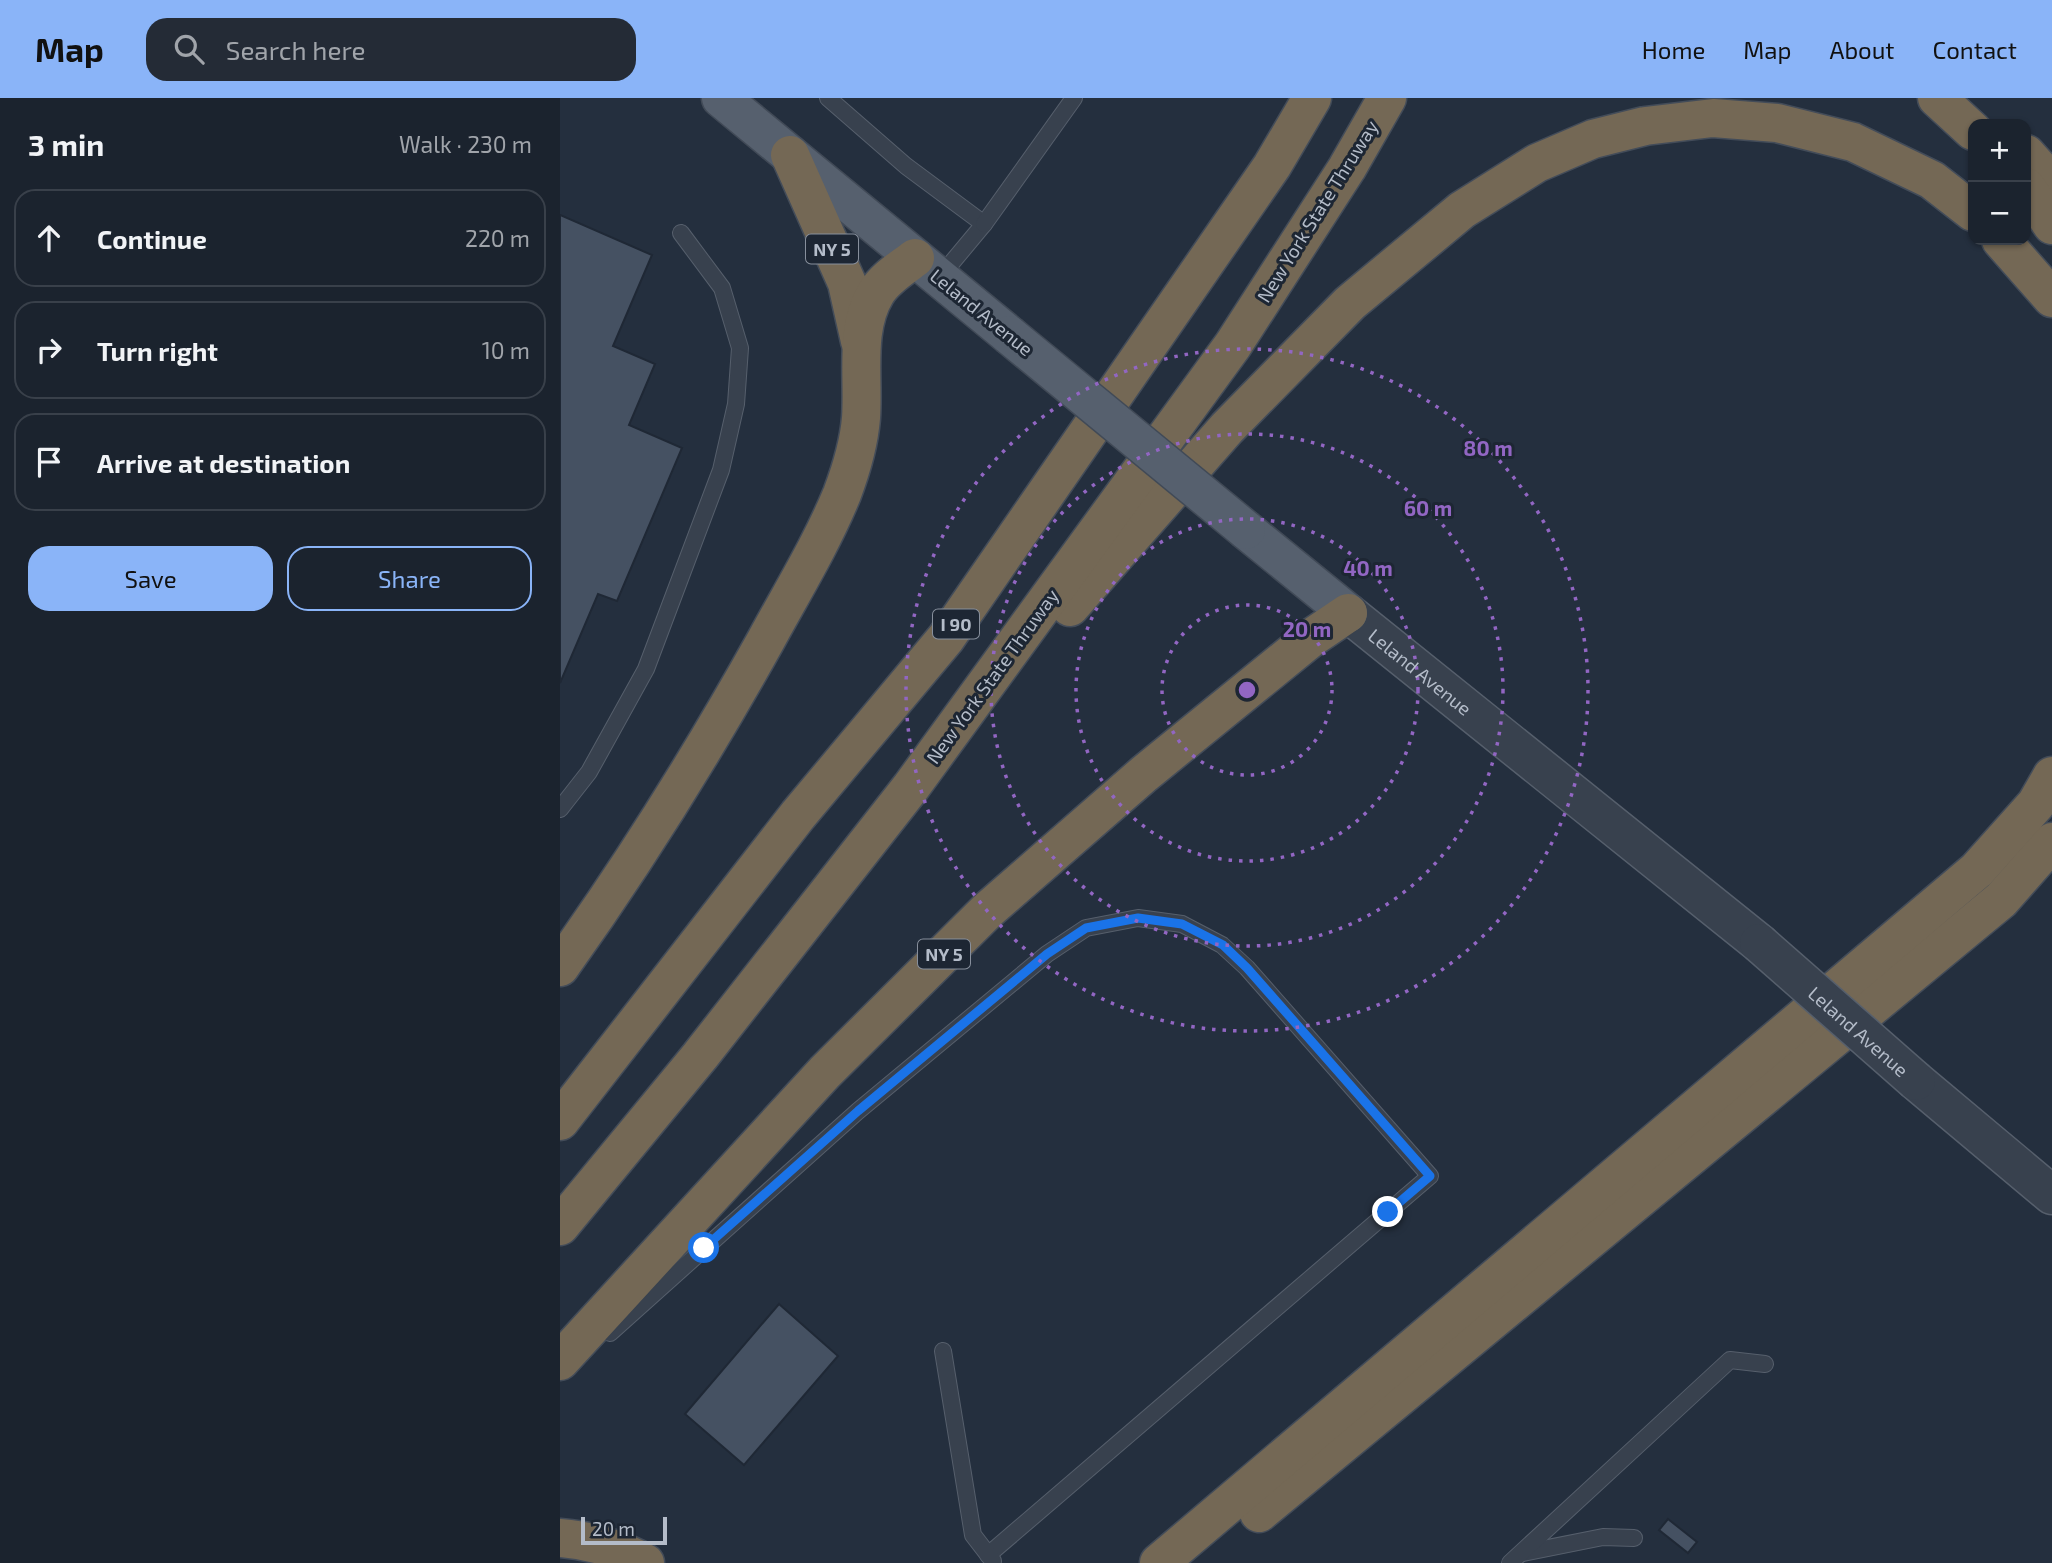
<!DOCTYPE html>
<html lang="en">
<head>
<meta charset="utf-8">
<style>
	:root { --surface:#1b232e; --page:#242b36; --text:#f1f3f6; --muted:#a0a4aa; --line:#39404a; --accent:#8ab4f8 }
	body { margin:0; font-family:"Exo 2",sans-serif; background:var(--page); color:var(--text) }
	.controls { position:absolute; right:21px; top:21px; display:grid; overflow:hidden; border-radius:14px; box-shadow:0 2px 5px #0004 }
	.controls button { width:63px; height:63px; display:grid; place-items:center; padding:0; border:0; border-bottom:2px solid var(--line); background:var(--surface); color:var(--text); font:35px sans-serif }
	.scale { position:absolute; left:21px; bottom:18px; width:86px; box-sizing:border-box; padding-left:7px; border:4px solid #b4bcc9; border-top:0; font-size:19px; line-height:24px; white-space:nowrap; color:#b4bcc9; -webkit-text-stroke:5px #1d2633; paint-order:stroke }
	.stop { position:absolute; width:21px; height:21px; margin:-16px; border:5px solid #1a73e8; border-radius:50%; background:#fff }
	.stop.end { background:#1a73e8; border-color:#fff; box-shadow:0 2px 7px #0008 }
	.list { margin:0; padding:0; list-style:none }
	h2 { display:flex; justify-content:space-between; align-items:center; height:91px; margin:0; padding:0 28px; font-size:30px }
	h2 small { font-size:23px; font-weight:400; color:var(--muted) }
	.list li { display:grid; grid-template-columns:46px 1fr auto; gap:21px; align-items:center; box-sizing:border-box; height:98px; margin:0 14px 14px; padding:0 14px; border:2px solid var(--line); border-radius:21px }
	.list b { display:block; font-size:26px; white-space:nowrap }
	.list em { font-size:23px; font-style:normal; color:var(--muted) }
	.actions { display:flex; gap:14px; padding:21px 28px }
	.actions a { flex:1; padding:16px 0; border:2px solid var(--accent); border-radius:21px; text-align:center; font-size:24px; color:var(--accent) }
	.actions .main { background:var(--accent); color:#111 }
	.icon { flex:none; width:38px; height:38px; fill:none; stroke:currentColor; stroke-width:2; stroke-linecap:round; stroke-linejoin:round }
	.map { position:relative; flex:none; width:1492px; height:1465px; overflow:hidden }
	header { display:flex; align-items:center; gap:42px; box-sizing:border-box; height:98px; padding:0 35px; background:var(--accent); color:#111 }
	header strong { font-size:33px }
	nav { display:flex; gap:38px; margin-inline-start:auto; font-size:24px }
	.search { width:490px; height:63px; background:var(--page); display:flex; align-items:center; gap:18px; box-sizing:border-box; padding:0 24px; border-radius:21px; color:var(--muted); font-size:26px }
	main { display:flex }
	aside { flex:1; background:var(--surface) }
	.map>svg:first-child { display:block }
	.building { fill:#455162; stroke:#1f2835; stroke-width:2 }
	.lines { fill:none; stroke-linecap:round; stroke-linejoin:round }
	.service-casing { stroke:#565f6c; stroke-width:18 }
	.tertiary-casing { stroke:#565f6c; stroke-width:41 }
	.primary-casing { stroke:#414a57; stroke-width:41 }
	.motorway-casing { stroke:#434c59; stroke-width:41 }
	.service { stroke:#38414e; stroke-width:16 }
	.tertiary { stroke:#38414e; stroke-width:38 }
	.primary { stroke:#56606e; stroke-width:38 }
	.motorway { stroke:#746855; stroke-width:38 }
	.tertiary-bridge-casing { stroke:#565f6c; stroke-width:41; stroke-linecap:butt }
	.primary-bridge-casing { stroke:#414a57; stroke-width:41; stroke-linecap:butt }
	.tertiary-bridge { stroke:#38414e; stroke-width:38 }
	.primary-bridge { stroke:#56606e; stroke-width:38 }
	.route { stroke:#1a73e8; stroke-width:9 }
	.ring { fill:none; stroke:#9266c3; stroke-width:3.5; stroke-dasharray:3.5 7 }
	.labels { text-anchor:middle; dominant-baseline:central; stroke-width:6; stroke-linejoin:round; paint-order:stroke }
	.shield { fill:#1d2633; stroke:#878f9c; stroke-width:2 }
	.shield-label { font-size:18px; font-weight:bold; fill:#b4bcc9 }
	.street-label { font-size:19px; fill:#b4bcc9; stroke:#1d2633 }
	.centre { fill:#9266c3; stroke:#1d2633; stroke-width:3.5 }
	.ring-label { font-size:21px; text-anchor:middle; font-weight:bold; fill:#9266c3; stroke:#1d2633; stroke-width:6; stroke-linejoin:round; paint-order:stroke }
</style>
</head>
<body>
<header>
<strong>Map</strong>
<div class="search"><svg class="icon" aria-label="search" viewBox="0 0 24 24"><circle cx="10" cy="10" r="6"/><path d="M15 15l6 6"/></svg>Search here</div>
<nav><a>Home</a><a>Map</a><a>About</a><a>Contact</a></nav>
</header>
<main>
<aside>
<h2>3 min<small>Walk · 230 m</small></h2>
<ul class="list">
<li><svg class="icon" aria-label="ahead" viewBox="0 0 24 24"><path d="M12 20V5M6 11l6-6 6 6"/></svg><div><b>Continue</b></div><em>220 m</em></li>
<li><svg class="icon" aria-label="right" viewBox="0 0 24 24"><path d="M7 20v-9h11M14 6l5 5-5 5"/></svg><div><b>Turn right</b></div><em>10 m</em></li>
<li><svg class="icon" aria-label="arrive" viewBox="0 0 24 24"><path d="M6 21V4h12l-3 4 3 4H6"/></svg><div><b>Arrive at destination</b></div></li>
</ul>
<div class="actions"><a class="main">Save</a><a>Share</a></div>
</aside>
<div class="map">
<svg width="1492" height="1465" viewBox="0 0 1492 1465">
	<rect width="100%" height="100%" fill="#242f3e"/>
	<!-- building -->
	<g class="building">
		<path d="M0,117L92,157L53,248L95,266L69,327L122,350L57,503L38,496L0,585Z"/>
		<path d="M219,1206L278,1258L184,1367L125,1316Z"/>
		<path d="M1108,1421L1137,1444L1128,1455L1099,1432Z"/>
	</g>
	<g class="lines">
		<defs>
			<g id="service">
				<path d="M268,0L346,68L424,126L379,180"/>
				<path d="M424,126L514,0"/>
				<path d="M0,711L29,674L86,571L161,372L176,306L180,250L162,190L121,135"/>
				<path d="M50,1235L298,1013L487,856L526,830L578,820L622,826L662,847L687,870L870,1078L428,1457"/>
				<path d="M383,1253L413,1437L433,1463"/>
				<path d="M963,1455L1043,1439L1074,1440"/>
				<path d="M950,1465L1170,1262L1205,1266"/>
			</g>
			<g id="tertiary">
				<path id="s1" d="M788,515L1199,845"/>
				<path d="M1356,983L1492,1097"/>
			</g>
			<g id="primary">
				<path d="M161,0L449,237"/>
				<path d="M686,432L788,515"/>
			</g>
			<g id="motorway">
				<path d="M1377,0L1413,33"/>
				<path d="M1466,56L1492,85"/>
				<path d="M230,57L287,185L300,243"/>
				<path d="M1466,89L1492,127"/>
				<path d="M1441,142L1492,200"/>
				<path d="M510,509L667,330L790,205L902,112L977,65L1033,41L1085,28L1153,20L1217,25L1293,44L1372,82L1413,114"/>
				<path d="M0,869C75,764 143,655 206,542C232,494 261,447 282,396C291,372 299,345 301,320C304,279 294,231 316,195C325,180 342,170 355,160"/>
				<path d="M0,1023L238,717L386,540L712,68L752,0"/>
				<path d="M0,1128L140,958L351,689L673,247L787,70L827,0"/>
				<path d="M0,1263L265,974L428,812L584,676L751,540L788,515"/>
				<path d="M699,1415L1441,802L1492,744"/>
				<path d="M0,1440C28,1442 61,1451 85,1465"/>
				<path d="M599,1465L1417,772L1476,706L1492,678"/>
			</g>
		</defs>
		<!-- service casing -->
		<use href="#service" class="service-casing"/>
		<!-- tertiary casing -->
		<use href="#tertiary" class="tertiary-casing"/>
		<!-- primary casing -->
		<use href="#primary" class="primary-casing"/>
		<!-- motorway casing -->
		<use href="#motorway" class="motorway-casing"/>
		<!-- service -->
		<use href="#service" class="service"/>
		<!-- tertiary -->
		<use href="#tertiary" class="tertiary"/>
		<!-- primary -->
		<use href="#primary" class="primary"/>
		<!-- motorway -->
		<use href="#motorway" class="motorway"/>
		<defs>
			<g id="tertiary-bridge">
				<path id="s2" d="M1199,845L1356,983"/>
			</g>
			<path id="primary-bridge" d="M449,237L686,432"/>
		</defs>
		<!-- tertiary-bridge casing -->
		<use href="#tertiary-bridge" class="tertiary-bridge-casing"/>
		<!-- primary-bridge casing -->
		<use href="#primary-bridge" class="primary-bridge-casing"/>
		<!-- tertiary-bridge -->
		<use href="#tertiary-bridge" class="tertiary-bridge"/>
		<!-- primary-bridge -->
		<use href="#primary-bridge" class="primary-bridge"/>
	</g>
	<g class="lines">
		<!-- route -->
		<path class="route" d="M144,1150L298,1013L487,856L526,830L578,820L622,826L663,847L687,870L870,1078L828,1114"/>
	</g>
	<!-- distance rings -->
	<g class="ring">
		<circle cx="687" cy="592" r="85"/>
		<circle cx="687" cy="592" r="171"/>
		<circle cx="687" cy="592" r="256"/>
		<circle cx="687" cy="592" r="341"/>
	</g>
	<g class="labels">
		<!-- shield labels -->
		<g class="shield">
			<rect x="246" y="136.5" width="52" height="29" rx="5"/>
			<rect x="373" y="511.5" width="46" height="29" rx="5"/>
			<rect x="358" y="841.5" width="52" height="29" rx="5"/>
		</g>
		<g class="shield-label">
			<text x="272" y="151">NY 5</text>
			<text x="396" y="526">I 90</text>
			<text x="384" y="856">NY 5</text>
		</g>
		<!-- street labels -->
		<g class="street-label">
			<text transform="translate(757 113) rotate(-58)">New York State Thruway</text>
			<text transform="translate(422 214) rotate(39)">Leland Avenue</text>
			<text stroke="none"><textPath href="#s1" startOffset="93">Leland Avenue</textPath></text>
			<text transform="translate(432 578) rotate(-54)">New York State Thruway</text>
			<text stroke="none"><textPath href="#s2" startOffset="133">Leland Avenue</textPath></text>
		</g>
	</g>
	<circle cx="687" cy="592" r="10" class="centre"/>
	<g class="ring-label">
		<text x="928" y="358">80 m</text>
		<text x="868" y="418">60 m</text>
		<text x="808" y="478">40 m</text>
		<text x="747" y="539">20 m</text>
	</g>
</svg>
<div class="controls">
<button>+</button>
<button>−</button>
</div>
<div class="scale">20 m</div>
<div class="stop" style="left:144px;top:1150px"></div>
<div class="stop end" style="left:828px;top:1114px"></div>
</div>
</main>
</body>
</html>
